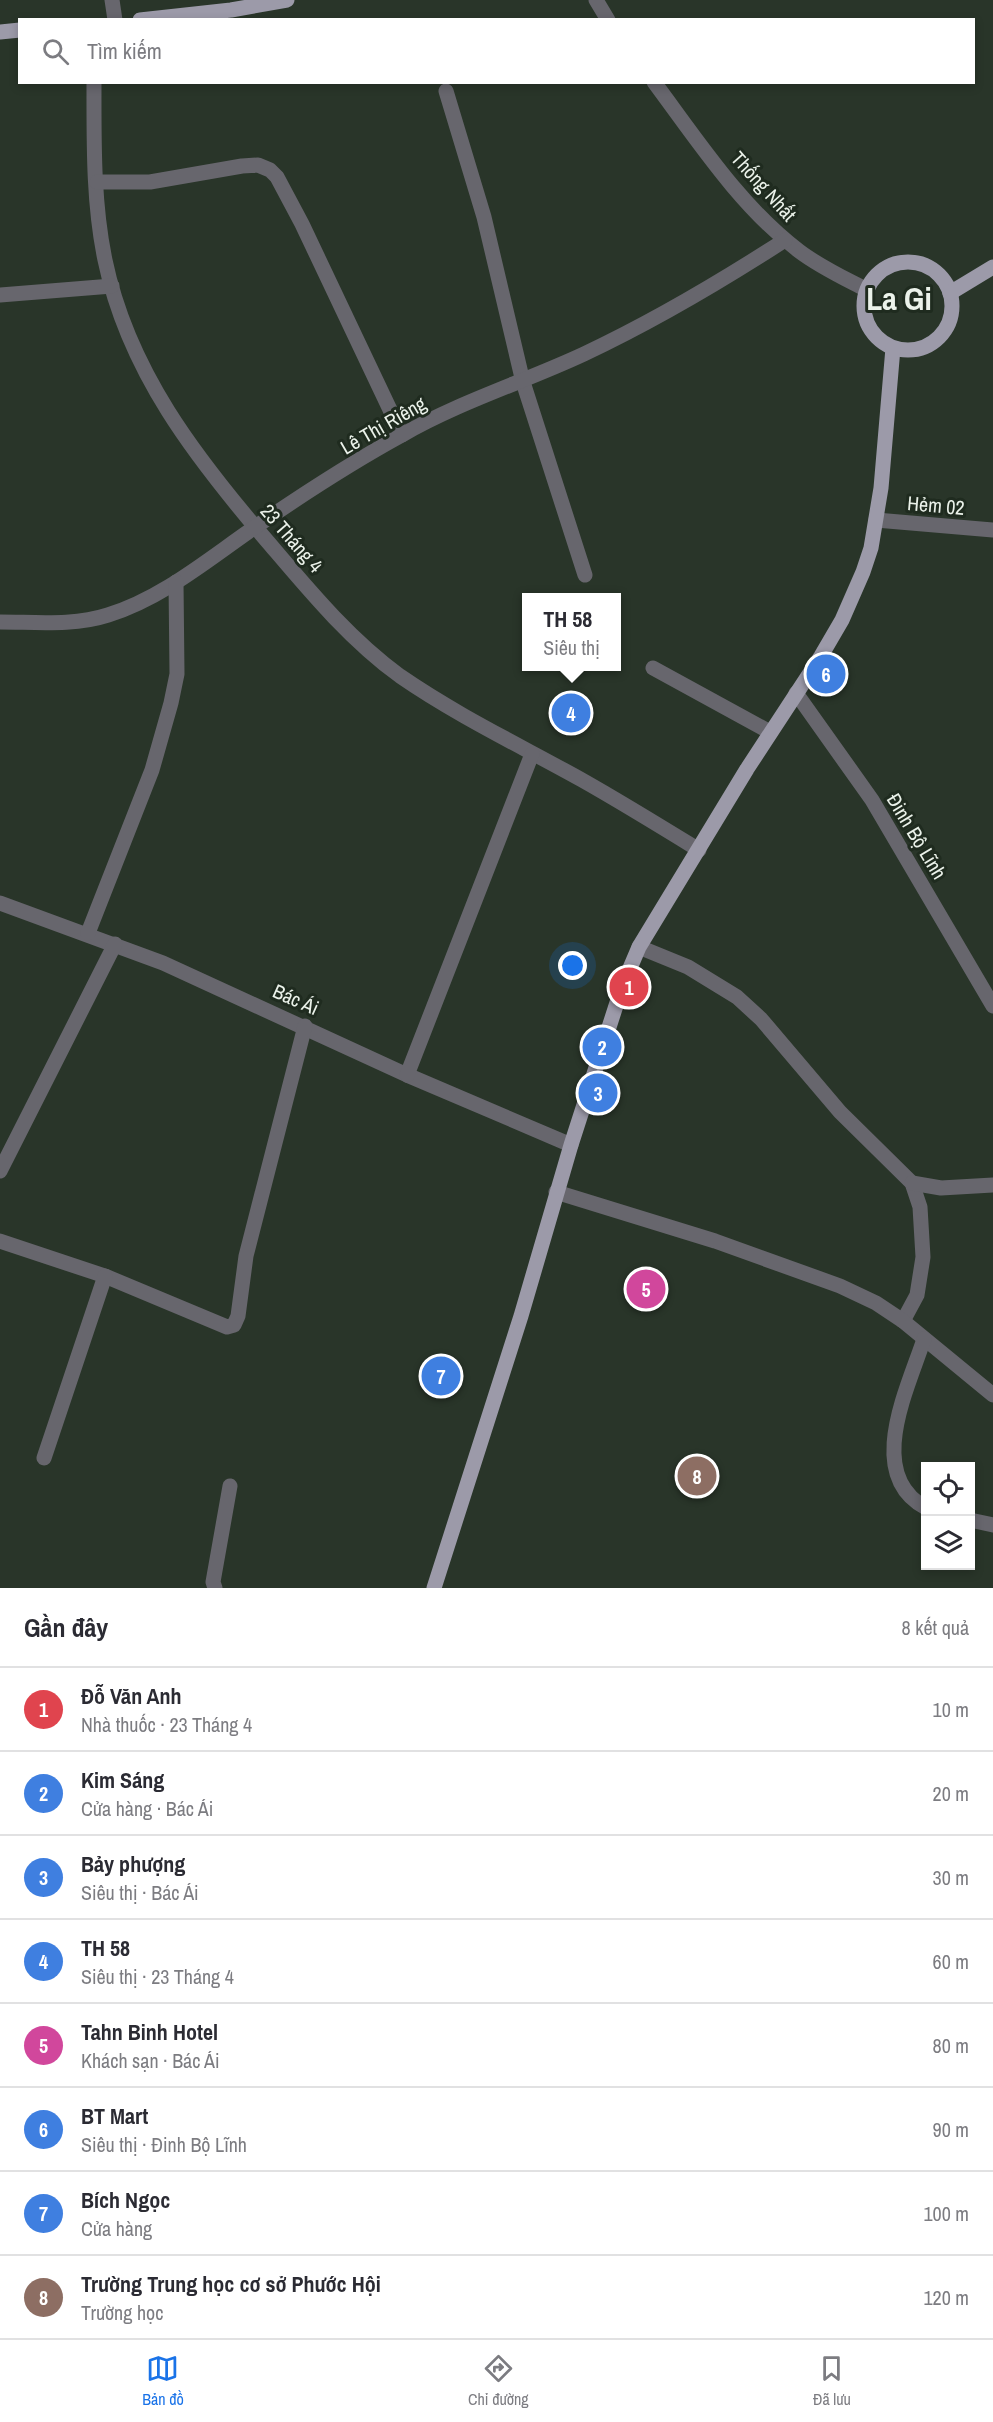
<!DOCTYPE html>
<html lang="vi">
<head>
<meta charset="utf-8">
<style>
	:root { --surface:#fff; --page:#f2f2f3; --text:#2b2b33; --muted:#7c7c81; --line:#e1e1e2; --accent:#1a73e8 }
	body { margin:0; font-family:"Archivo Narrow",sans-serif; background:var(--page); color:var(--text) }
	.controls { position:absolute; right:18px; bottom:18px; display:grid; overflow:hidden; border-radius:0px; box-shadow:0 3px 9px #0003 }
	.controls button { width:54px; height:54px; display:grid; place-items:center; padding:0; border:0; border-bottom:2px solid var(--line); background:var(--surface); color:var(--text); font:30px sans-serif }
	.you { position:absolute; left:573px; top:966px; width:21px; height:21px; margin:-15px; border:4px solid #fff; border-radius:50%; background:#1a73e8; box-shadow:0 0 0 9px #1a73e833 }
	.badge { display:grid; place-items:center; width:39px; height:39px; border-radius:50%; background:var(--accent); color:#fff; font-size:20px; font-weight:700 }
	.pin { position:absolute; translate:-50% -50%; border:3px solid #fff; box-shadow:0 2px 6px #0006 }
	.popup { position:absolute; left:522px; top:593px; width:99px; height:78px; box-sizing:border-box; display:grid; place-content:center; border-radius:0px; background:var(--surface); filter:drop-shadow(0 2px 4px #0005); font-size:20px; white-space:nowrap; color:var(--muted) }
	.popup b { font-size:22px; color:var(--text) }
	.popup::after { content:''; position:absolute; left:50%; top:100%; margin-left:-12px; border:12px solid transparent; border-top-color:var(--surface) }
	.list { margin:0; padding:0; list-style:none }
	h2 { display:flex; justify-content:space-between; align-items:center; height:78px; margin:0; padding:0 24px; font-size:26px }
	h2 small { font-size:20px; font-weight:400; color:var(--muted) }
	.list li { display:grid; grid-template-columns:39px 1fr auto; gap:18px; align-items:center; box-sizing:border-box; height:84px; padding:0 24px; border-top:2px solid var(--line) }
	.list b { display:block; font-size:22px; white-space:nowrap }
	.list p { margin:0; font-size:20px; white-space:nowrap; color:var(--muted) }
	.list em { font-size:20px; font-style:normal; color:var(--muted) }
	.icon { flex:none; width:33px; height:33px; fill:none; stroke:currentColor; stroke-width:2; stroke-linecap:round; stroke-linejoin:round }
	.map { position:relative; flex:none; width:993px; height:1588px; overflow:hidden }
	.search { position:absolute; background:var(--surface); box-shadow:0 3px 9px #0003; left:18px; right:18px; top:18px; height:66px; display:flex; align-items:center; gap:15px; box-sizing:border-box; padding:0 21px; border-radius:0px; color:var(--muted); font-size:22px }
	.sheet { height:750px; background:var(--surface) }
	nav { display:flex; justify-content:space-around; align-items:center; box-sizing:border-box; height:84px; border-top:2px solid var(--line); background:var(--surface); font-size:16px; color:var(--muted) }
	nav a { display:grid; justify-items:center; gap:3px }
	nav .on { color:var(--accent) }
	.map>svg:first-child { display:block }
	.lines { fill:none; stroke-linecap:round; stroke-linejoin:round }
	.minor { stroke:#67666d; stroke-width:15 }
	.major { stroke:#9c9aa9; stroke-width:15 }
	.labels { text-anchor:middle; dominant-baseline:central; stroke-width:6; stroke-linejoin:round; paint-order:stroke }
	.street-label { font-size:20px; fill:#ebf2ea; stroke:#1f2b1f }
	.town-label { font-size:32px; font-weight:bold; fill:#ebf2ea; stroke:#1f2b1f }
</style>
</head>
<body>
<div class="map">
<svg width="993" height="1588" viewBox="0 0 993 1588">
	<rect width="100%" height="100%" fill="#293529"/>
	<g class="lines">
		<!-- minor -->
		<g class="minor">
			<path d="M112,0L115,20"/>
			<path d="M596,0L608,20"/>
			<path d="M94,82C94,141 93,203 105,260C128,371 196,458 268,542C308,589 349,639 400,676C458,716 521,746 582,780C621,802 660,826 699,850"/>
			<path d="M654,82C698,141 740,206 799,251C820,267 844,278 867,290"/>
			<path d="M446,91L484,217L523,382L585,575"/>
			<path d="M97,182H150L242,166L258,165L270,170L277,177L302,224L402,435"/>
			<path d="M0,295L112,286"/>
			<path d="M876,520L993,530"/>
			<path d="M0,622C36,622 74,626 108,615C160,599 205,562 248,532C297,498 349,464 402,435C459,402 524,382 584,354C654,321 720,282 785,240"/>
			<path d="M653,668L770,732"/>
			<path d="M796,693L872,800L993,1006"/>
			<path d="M0,903L163,963L407,1075L571,1145"/>
			<path d="M88,933L152,770L171,703L177,674L176,582"/>
			<path d="M639,947L688,967L737,997L761,1019L840,1112L912,1183L920,1207L923,1257L917,1295L903,1321"/>
			<path d="M407,1075L532,754"/>
			<path d="M0,1171L115,944"/>
			<path d="M912,1183L941,1188L993,1185"/>
			<path d="M556,1192L715,1241L840,1286L876,1303L903,1321L993,1395"/>
			<path d="M0,1241L105,1276L227,1327L234,1325L238,1316L246,1256L305,1026"/>
			<path d="M924,1339C908,1388 864,1475 926,1508"/>
			<path d="M44,1458L105,1276"/>
			<path d="M970,1520L993,1525"/>
			<path d="M215,1588L213,1582L230,1486"/>
		</g>
		<!-- major -->
		<g class="major">
			<path d="M140,20L231,10L287,0"/>
			<path d="M0,32L20,30"/>
			<circle cx="908" cy="306" r="44"/>
			<path d="M950,293L993,267"/>
			<path d="M434,1588L521,1316L571,1145L622,987L639,947L747,769L821,656L842,620L863,572L871,548L881,488L893,348"/>
		</g>
	</g>
	<g class="labels">
		<!-- street labels -->
		<g class="street-label">
			<text transform="translate(764 186) rotate(48)">Thống Nhất</text>
			<text transform="translate(383 425) rotate(-30)">Lê Thị Riêng</text>
			<text transform="translate(936 505) rotate(5)">Hẻm 02</text>
			<text transform="translate(292 538) rotate(49)">23 Tháng 4</text>
			<text transform="translate(917 836) rotate(59)">Đinh Bộ Lĩnh</text>
			<text transform="translate(296 999) rotate(24)">Bác Ái</text>
		</g>
		<!-- town labels -->
		<g class="town-label">
			<text x="899" y="298">La Gi</text>
		</g>
	</g>
</svg>
<div class="controls">
<button><svg class="icon" aria-label="locate" viewBox="0 0 24 24"><circle cx="12" cy="12" r="6"/><path d="M12 2v4M12 18v4M2 12h4M18 12h4"/></svg></button>
<button><svg class="icon" aria-label="layers" viewBox="0 0 24 24"><path d="M12 4l9 5-9 5-9-5zM3 14l9 5 9-5"/></svg></button>
</div>
<div class="you"></div>
<div class="pin badge" style="left:629px;top:987px;background:#e0444e">1</div>
<div class="pin badge" style="left:602px;top:1047px;background:#3f7fe0">2</div>
<div class="pin badge" style="left:598px;top:1093px;background:#3f7fe0">3</div>
<div class="pin badge" style="left:571px;top:713px;background:#3f7fe0">4</div>
<div class="popup"><b>TH 58</b>Siêu thị</div>
<div class="pin badge" style="left:646px;top:1289px;background:#d1479c">5</div>
<div class="pin badge" style="left:826px;top:674px;background:#3f7fe0">6</div>
<div class="pin badge" style="left:441px;top:1376px;background:#3f7fe0">7</div>
<div class="pin badge" style="left:697px;top:1476px;background:#8d6e63">8</div>
<div class="search"><svg class="icon" aria-label="search" viewBox="0 0 24 24"><circle cx="10" cy="10" r="6"/><path d="M15 15l6 6"/></svg>Tìm kiếm</div>
</div>
<section class="sheet">
<h2>Gần đây<small>8 kết quả</small></h2>
<ul class="list">
<li><span class="badge" style="background:#e0444e">1</span><div><b>Đỗ Văn Anh</b><p>Nhà thuốc · 23 Tháng 4</p></div><em>10 m</em></li>
<li><span class="badge" style="background:#3f7fe0">2</span><div><b>Kim Sáng</b><p>Cửa hàng · Bác Ái</p></div><em>20 m</em></li>
<li><span class="badge" style="background:#3f7fe0">3</span><div><b>Bảy phượng</b><p>Siêu thị · Bác Ái</p></div><em>30 m</em></li>
<li><span class="badge" style="background:#3f7fe0">4</span><div><b>TH 58</b><p>Siêu thị · 23 Tháng 4</p></div><em>60 m</em></li>
<li><span class="badge" style="background:#d1479c">5</span><div><b>Tahn Binh Hotel</b><p>Khách sạn · Bác Ái</p></div><em>80 m</em></li>
<li><span class="badge" style="background:#3f7fe0">6</span><div><b>BT Mart</b><p>Siêu thị · Đinh Bộ Lĩnh</p></div><em>90 m</em></li>
<li><span class="badge" style="background:#3f7fe0">7</span><div><b>Bích Ngọc</b><p>Cửa hàng</p></div><em>100 m</em></li>
<li><span class="badge" style="background:#8d6e63">8</span><div><b>Trường Trung học cơ sở Phước Hội</b><p>Trường học</p></div><em>120 m</em></li>
</ul>
</section>
<nav>
<a class="on"><svg class="icon" aria-label="map" viewBox="0 0 24 24"><path d="M3 6l6-2 6 2 6-2v14l-6 2-6-2-6 2zM9 4v14M15 6v14"/></svg>Bản đồ</a>
<a><svg class="icon" aria-label="directions" viewBox="0 0 24 24"><path d="M12 3l9 9-9 9-9-9zM9 14v-3h6M13 9l2 2-2 2"/></svg>Chỉ đường</a>
<a><svg class="icon" aria-label="saved" viewBox="0 0 24 24"><path d="M7 4h10v16l-5-4-5 4z"/></svg>Đã lưu</a>
</nav>
</body>
</html>
